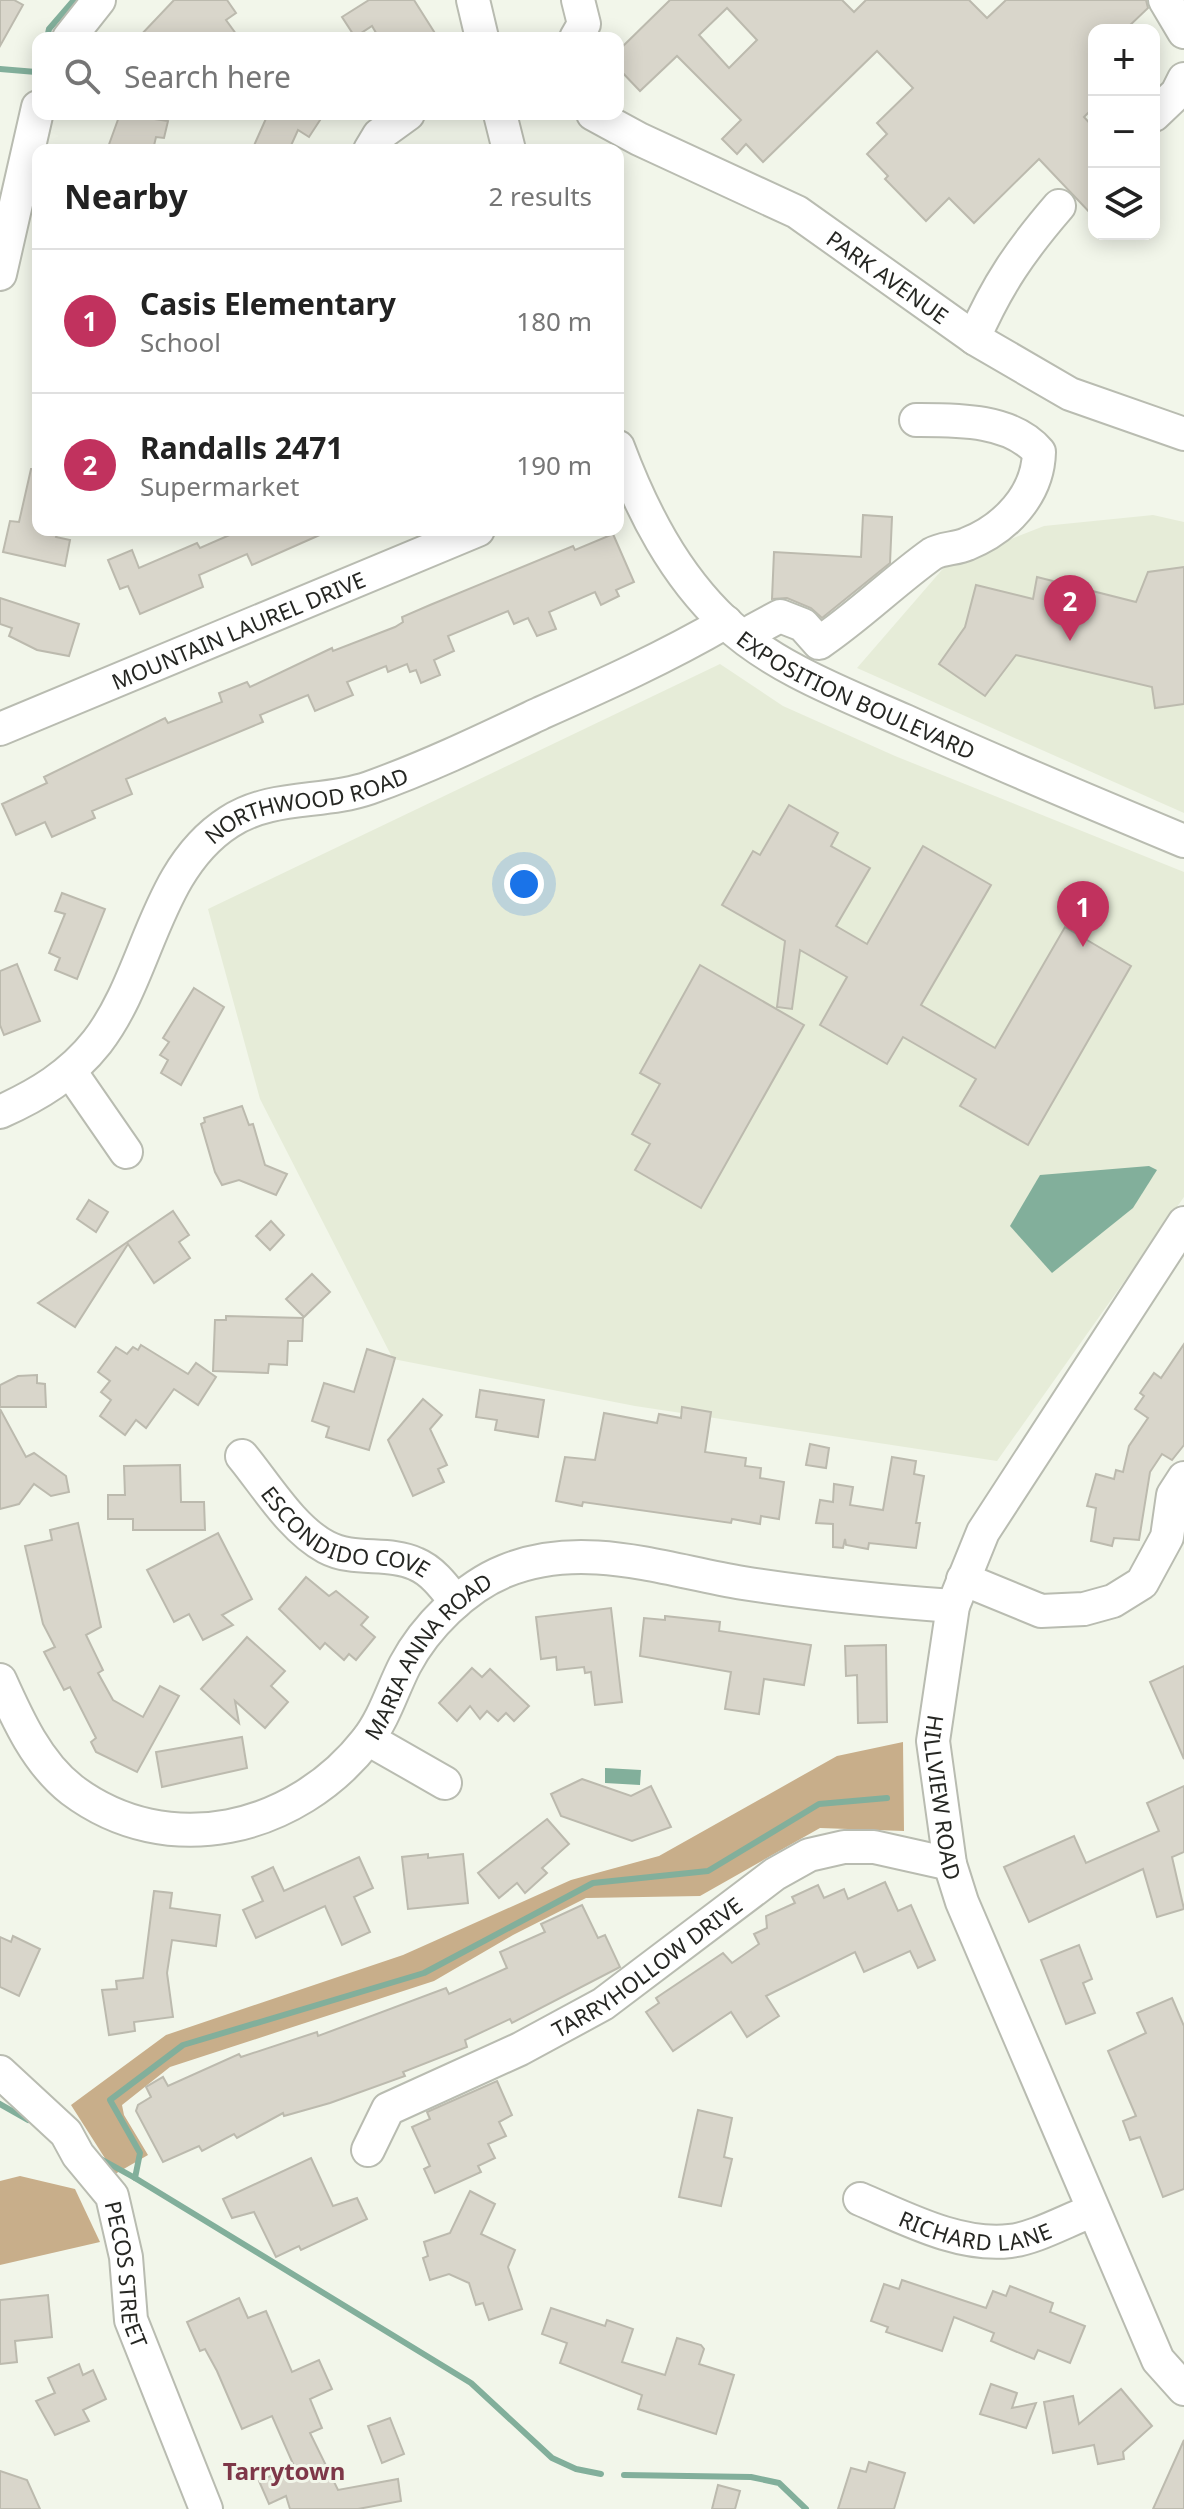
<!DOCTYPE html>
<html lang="en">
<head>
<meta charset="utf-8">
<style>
	:root { --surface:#fff; --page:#f2f2f2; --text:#222; --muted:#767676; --line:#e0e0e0; --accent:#c1325e }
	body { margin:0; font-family:"Noto Sans",sans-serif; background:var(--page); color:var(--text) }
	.controls { position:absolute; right:24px; top:24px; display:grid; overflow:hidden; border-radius:16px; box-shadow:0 4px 20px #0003 }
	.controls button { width:72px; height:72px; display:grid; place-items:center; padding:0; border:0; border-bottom:2px solid var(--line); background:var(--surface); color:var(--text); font:40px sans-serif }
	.you { position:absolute; left:524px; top:884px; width:28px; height:28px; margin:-20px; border:6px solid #fff; border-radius:50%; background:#1a73e8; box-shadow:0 0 0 12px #1a73e833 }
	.badge { display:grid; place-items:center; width:52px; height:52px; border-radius:50%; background:var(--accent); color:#fff; font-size:26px; font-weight:700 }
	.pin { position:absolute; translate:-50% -66px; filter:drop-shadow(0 2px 4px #0008) }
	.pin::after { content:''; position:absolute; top:42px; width:28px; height:24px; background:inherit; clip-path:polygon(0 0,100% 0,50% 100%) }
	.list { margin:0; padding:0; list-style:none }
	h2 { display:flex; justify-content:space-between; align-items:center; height:104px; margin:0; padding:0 32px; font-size:34px }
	h2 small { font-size:26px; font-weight:400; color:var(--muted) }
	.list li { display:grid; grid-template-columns:52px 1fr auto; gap:24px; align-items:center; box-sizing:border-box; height:144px; padding:0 32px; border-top:2px solid var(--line) }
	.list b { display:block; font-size:30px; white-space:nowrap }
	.list p { margin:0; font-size:26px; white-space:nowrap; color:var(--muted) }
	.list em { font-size:26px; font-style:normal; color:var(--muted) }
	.icon { flex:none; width:44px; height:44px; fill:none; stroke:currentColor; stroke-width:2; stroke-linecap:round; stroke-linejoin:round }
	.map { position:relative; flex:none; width:1184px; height:2509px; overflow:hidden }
	.search { position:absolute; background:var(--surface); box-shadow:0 4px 20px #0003; left:32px; top:32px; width:592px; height:88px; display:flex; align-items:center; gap:20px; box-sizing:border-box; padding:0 28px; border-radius:16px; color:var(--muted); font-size:30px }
	.panel { position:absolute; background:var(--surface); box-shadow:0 4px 20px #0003; left:32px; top:144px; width:592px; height:392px; border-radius:16px }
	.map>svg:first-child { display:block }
	.built { fill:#e6ecd8 }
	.forest { fill:#c8ae8a }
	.water { fill:#82af9b }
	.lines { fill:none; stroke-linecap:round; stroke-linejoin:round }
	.stream { stroke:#82af9b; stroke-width:6 }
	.building { fill:#d9d6cb; stroke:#bcbaae; stroke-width:2; fill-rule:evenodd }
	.minor-casing { stroke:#b9bcb1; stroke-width:36 }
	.minor { stroke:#fff; stroke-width:32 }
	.labels { text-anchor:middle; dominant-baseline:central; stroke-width:6; stroke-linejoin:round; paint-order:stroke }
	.street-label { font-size:22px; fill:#262723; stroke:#f2f6ea }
	.neighbourhood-label { font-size:24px; font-weight:bold; fill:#7e3748; stroke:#f2f6ea }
</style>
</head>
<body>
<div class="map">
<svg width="1184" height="2509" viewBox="0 0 1184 2509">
	<rect width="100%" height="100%" fill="#f2f6ea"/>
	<!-- built -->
	<g class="built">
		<path d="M1153,515L1184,522V813L857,668L947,564L1044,526Z"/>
		<path d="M720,664L783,706L895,756L1184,872V1197L997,1461L635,1406L393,1359L260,1099L208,909Z"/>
	</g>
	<!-- forest -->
	<g class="forest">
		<path d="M903,1742L904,1831L820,1828L700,1896L586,1898L513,1935L434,1981L170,2067L122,2105L124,2115L148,2155L115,2174L71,2105L166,2035L403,1955L571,1880L659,1856L837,1756Z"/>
		<path d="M20,2176L75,2189L100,2242L0,2265V2181Z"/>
	</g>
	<!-- water -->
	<g class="water">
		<path d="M1149,1166L1157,1170L1133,1208L1052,1273L1010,1226L1040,1175Z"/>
		<path d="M605,1768L641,1770L640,1785L605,1783Z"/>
	</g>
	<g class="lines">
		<!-- stream -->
		<g class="stream">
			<path d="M47,38L49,29L74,0"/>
			<path d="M0,69L36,72L38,66"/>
			<path d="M0,2104L28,2120"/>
			<path d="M99,2158L135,2178L140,2153L110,2100L183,2045L424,1973L593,1883L708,1871L819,1804L887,1798"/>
			<path d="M135,2178L471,2383L552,2458L576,2469L601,2474"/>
			<path d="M624,2475L751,2477L779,2483L806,2509"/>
		</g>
	</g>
	<!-- building -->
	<g class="building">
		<path d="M0,0H14L23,5L0,46Z"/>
		<path d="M174,0H227L236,13L226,20L239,38H138Z"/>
		<path d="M369,0H414L438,38H379L372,26L355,37L342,17Z"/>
		<path d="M670,0H842L854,12L866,0H969L987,18L1006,0H1146L1148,8L1125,30H1094V107L1084,117L1094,128V217L1039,159L974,223L949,198L926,221L885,179L888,176L867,154L887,134L877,123L913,88L877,51L763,162L746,144L737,154L722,139L741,120L677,56L640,91L618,68V51ZM727,8L757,40L729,68L699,35Z"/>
		<path d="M120,114L168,121L164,138L156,137L153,150H107Z"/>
		<path d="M268,114H324L309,137L298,130L289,150H252Z"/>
		<path d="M31,469H38V530H58L56,537L70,540L65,566L3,552L10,521L19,522Z"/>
		<path d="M863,515L892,517L890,563L822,618L811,608L787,598L772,599L774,552L861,557Z"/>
		<path d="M241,530H331L252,565L247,554L199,575L203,587L140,614L128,586L120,589L108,560L132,550L139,568L197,543L200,548Z"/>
		<path d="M613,534L634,582L616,590L619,596L601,605L595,592L549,612L556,629L537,636L528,618L514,624L508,611L448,636L454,651L434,660L440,675L421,683L416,670L410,672L407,664L388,672L386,666L347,682L353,695L315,711L308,695L260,715L263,722L126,779L132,794L92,811L95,818L52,837L45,822L16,835L2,804L47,783L44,777L165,718L168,723L222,702L219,693L247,682L250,687L332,648L333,651L395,627L403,622L402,617L430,605L573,546L575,550Z"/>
		<path d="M1184,567V704L1155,708L1152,687L1016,655L985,696L939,664L965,627L976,585L1033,599L1037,577L1136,602L1148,572Z"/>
		<path d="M0,598L79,624L69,656L37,650L9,636L12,628L0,624Z"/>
		<path d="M789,805L838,833L831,846L870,868L836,926L867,944L923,846L991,885L921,1005L995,1048L1065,927L1131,966L1028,1145L960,1106L976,1079L903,1037L887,1064L820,1025L847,977L800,950L792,1009L777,1007L785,941L722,905L753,851L760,855Z"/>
		<path d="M62,893L105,909L77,979L55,970L60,958L49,953L65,914L55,911Z"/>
		<path d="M17,964L40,1021L4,1035L0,1025V971Z"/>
		<path d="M700,965L804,1025L701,1208L635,1170L650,1144L632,1134L660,1084L640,1073Z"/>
		<path d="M194,988L224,1007L181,1085L161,1073L168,1060L160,1055L169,1042L163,1038Z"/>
		<path d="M242,1106L249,1125L253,1124L265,1165L287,1174L276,1195L239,1180L222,1185L215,1172L201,1124L205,1122L204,1118Z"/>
		<path d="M89,1200L108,1212L96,1232L77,1219Z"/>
		<path d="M173,1211L189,1235L179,1242L190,1258L154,1283L128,1244L75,1327L38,1303Z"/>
		<path d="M271,1221L284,1235L270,1250L256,1236Z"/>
		<path d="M312,1274L330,1292L304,1317L286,1299Z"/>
		<path d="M226,1316L303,1318L302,1341H288L287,1365L269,1364L268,1373L213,1371L215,1320H226Z"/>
		<path d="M1184,1344V1445L1172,1460L1162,1454L1150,1472L1139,1540L1114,1538L1112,1546L1091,1541L1096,1508L1087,1506L1096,1474L1114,1479L1116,1470L1123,1472L1129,1446L1148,1418L1135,1409L1144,1396L1140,1393L1154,1373L1161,1378Z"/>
		<path d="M141,1345L188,1374L196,1363L216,1377L198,1405L174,1389L146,1428L136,1420L125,1435L100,1416L111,1400L101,1392L110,1381L98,1372L116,1347L127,1354L133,1347L138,1350Z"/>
		<path d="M367,1349L395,1358L369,1450L326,1437L329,1427L312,1421L324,1383L354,1392Z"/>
		<path d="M37,1375V1383L45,1384L46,1407H0V1385L18,1376Z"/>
		<path d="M480,1390L544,1400L538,1437L495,1430L497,1420L476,1417Z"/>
		<path d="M423,1399L442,1415L430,1429L447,1465L438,1469L444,1482L413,1496L388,1440Z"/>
		<path d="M682,1407L711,1412L705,1452L746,1458L745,1466L761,1468L760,1478L784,1482L779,1519L761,1516L760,1524L732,1519L731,1523L583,1502L582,1506L556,1501L565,1457L595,1460L604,1413L657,1423L659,1414L681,1418Z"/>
		<path d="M0,1409L26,1457L34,1453L66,1476L69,1492L51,1496L34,1484L19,1504L0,1509Z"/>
		<path d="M810,1444L829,1448L826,1468L806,1465Z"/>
		<path d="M892,1457L916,1461L914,1474L924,1476L916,1523H920L916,1548L869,1543L868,1549L846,1545L845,1539L843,1548L833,1547V1524L816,1523L820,1500L833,1502L834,1484L853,1487L850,1505L883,1510Z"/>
		<path d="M180,1465L181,1502H204L205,1530H133V1519H108V1495H125L124,1466Z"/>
		<path d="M78,1523L101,1627L86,1635L103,1670L98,1673L113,1700L143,1717L160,1686L179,1696L137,1772L96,1752L91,1742L96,1738L70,1687L64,1690L44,1652L55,1647L43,1624L25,1546L52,1540L50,1530Z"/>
		<path d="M218,1533L252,1599L222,1615L233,1625L203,1640L189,1614L174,1622L147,1570Z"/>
		<path d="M306,1577L329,1596L336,1591L368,1617L361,1625L375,1637L356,1660L349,1654L344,1660L325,1643L320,1649L279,1609Z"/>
		<path d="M611,1608L622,1702L595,1705L591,1672L585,1673L584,1667L557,1670L556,1657L541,1659L536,1617Z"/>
		<path d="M665,1616L720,1622L719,1631L811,1645L804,1685L764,1679L759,1714L725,1709L731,1672L640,1656L644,1618L665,1620Z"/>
		<path d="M247,1637L285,1671L271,1686L288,1702L265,1728L235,1701L239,1723L201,1689Z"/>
		<path d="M886,1645L887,1722L858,1723L857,1675L846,1676L845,1646Z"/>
		<path d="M1184,1666V1759L1150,1682Z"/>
		<path d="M472,1668L482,1677L490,1669L529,1706L514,1721L506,1713L498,1721L487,1711L480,1719L470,1706L457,1721L439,1703Z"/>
		<path d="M242,1737L247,1768L162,1787L156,1752Z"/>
		<path d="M582,1779L631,1796L651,1786L671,1827L632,1841L561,1816L551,1794Z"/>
		<path d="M1184,1786V1852L1172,1857L1184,1909L1157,1917L1143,1869L1029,1922L1004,1867L1074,1836L1086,1863L1159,1831L1147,1803Z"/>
		<path d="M547,1819L569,1844L542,1868L547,1873L525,1893L517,1883L499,1898L478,1873Z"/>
		<path d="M428,1854V1858L463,1854L468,1903L408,1909L402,1857Z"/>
		<path d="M359,1857L373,1888L354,1897L370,1932L342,1945L325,1906L256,1938L243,1910L263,1901L252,1877L273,1867L284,1891Z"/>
		<path d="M885,1882L898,1911L911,1905L935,1960L918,1968L910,1951L864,1972L855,1952L766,1996L779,2016L747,2037L731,2012L673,2051L646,2012L659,2003L656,1998L723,1953L732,1963L759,1944L754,1934L767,1928L766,1916L795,1903L792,1897L818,1885L824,1898L844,1889L848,1899Z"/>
		<path d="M154,1891L172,1893L170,1908L220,1915L216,1946L172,1940L167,1973L173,2017L134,2022L135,2031L109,2035L102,1990L117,1989L116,1981L143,1978Z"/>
		<path d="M582,1905L598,1938L605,1935L620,1967L512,2023L510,2019L465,2040L467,2047L403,2072L405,2076L330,2103L284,2116L283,2113L237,2138L234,2134L202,2151L199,2146L163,2162L136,2111L138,2105L151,2097L146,2087L163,2077L168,2086L239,2054L241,2057L317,2032L318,2036L446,1988L449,1994L507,1968L500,1952L545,1932L541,1924Z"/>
		<path d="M13,1936L40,1949L19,1996L0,1987V1937L11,1942Z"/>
		<path d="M1079,1945L1092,1979L1083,1983L1095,2013L1066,2024L1041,1960Z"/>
		<path d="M1172,1998L1184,2026V2189L1163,2197L1140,2137L1130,2140L1123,2121L1136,2116L1108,2051L1146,2033L1137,2013Z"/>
		<path d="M497,2081L512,2115L499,2122L506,2136L488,2144L495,2158L478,2166L481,2172L435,2193L424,2169L430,2166L412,2127L430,2119L427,2112Z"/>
		<path d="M698,2110L732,2118L724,2157L732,2159L721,2206L679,2197Z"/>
		<path d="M311,2158L333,2206L357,2198L367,2219L301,2250L299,2246L276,2257L254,2212L232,2218L223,2199Z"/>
		<path d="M470,2191L495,2204L481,2234L515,2250L508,2267L522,2309L489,2320L483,2303L476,2305L469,2283L449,2274L430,2280L423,2258L428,2256L424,2242L450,2233Z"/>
		<path d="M902,2280L986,2308L993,2291L1006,2296L1010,2286L1053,2303L1050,2312L1085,2326L1070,2363L1038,2350L1034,2359L991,2341L994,2333L954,2317L942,2351L886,2332L888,2327L871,2321L884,2284L899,2289Z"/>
		<path d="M48,2295L52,2337L15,2341L17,2362L0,2364V2300Z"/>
		<path d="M239,2298L248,2318L266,2311L292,2372L319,2360L332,2389L310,2399L322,2428L310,2433L338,2490L398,2479L401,2501L358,2509H290L286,2496L269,2504L259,2481L294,2466L272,2416L242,2429L217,2371L205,2349L200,2351L187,2322Z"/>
		<path d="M551,2308L605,2326L607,2320L633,2329L622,2362L665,2375L677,2338L701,2345L704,2349L699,2364L734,2375L716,2434L638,2409L642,2395L560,2363L567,2343L542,2334Z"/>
		<path d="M79,2364L83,2375L93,2370L106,2399L83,2410L89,2421L55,2435L36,2401L55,2393L48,2378Z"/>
		<path d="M991,2384L1017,2393L1012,2408L1036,2403L1026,2428L980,2414Z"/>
		<path d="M1121,2389L1152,2426L1123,2452L1124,2459L1098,2464L1094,2445L1053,2453L1044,2402L1073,2396L1079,2424Z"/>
		<path d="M390,2418L404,2454L382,2463L368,2426Z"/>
		<path d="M1184,2440V2509H1153Z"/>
		<path d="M869,2462L905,2473L894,2509H838L851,2468L866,2472Z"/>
		<path d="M0,2471L27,2480L40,2509H0Z"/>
		<path d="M718,2485L740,2491L735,2509H712Z"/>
	</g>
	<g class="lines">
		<defs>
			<g id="minor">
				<path d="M473,0L482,38"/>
				<path d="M1165,0L1184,32"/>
				<path d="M69,38L99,0"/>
				<path d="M576,38L584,24L578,0"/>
				<path d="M500,114L509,150"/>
				<path id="s1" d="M593,114L639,139L797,212L977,340L1070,394L1184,434"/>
				<path d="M1154,115L1177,93L1184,79"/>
				<path d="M370,150L379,135L408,114"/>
				<path d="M0,274L38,107"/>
				<path d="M974,338C997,285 1021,250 1059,206"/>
				<path id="s2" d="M618,447C642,511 674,574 725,622C774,668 844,694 905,721C997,763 1090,802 1184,841"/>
				<path d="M747,639L754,630L780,616L803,625L819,643C859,616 893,582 932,554C942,548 956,549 967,544C1005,529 1038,495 1039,452C1011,419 957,420 916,420"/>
				<path id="s3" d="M0,729L478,530"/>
				<path d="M70,1071L126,1152"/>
				<path id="s4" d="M0,1112C38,1095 71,1075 97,1042C149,975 154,870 229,822C272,794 323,804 369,788C428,767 484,740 541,713C604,685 666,657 726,622"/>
				<path id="s5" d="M1184,1223L983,1532L953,1606L933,1741L950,1864L962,1902L1158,2360L1184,2389"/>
				<path id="s6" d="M242,1456C266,1485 292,1529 326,1547C354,1562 388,1551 416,1564C433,1571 445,1588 456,1602"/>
				<path d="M963,1579L1041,1611L1084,1609L1113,1601L1142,1583L1167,1537L1173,1495L1184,1478"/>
				<path id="s7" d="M0,1680C17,1718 37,1763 72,1790C168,1862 296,1831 367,1740C384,1719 393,1688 405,1665C425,1627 465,1587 505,1571C583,1539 664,1570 743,1583C813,1594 883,1601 953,1606"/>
				<path d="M368,1739L445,1783"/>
				<path id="s8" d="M0,2072L66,2133L78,2155L112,2196L126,2257L131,2320L206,2509"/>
				<path id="s9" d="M368,2150L388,2109L520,2049L603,2004L775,1874L809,1855L844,1847H874L950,1864"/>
				<path id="s10" d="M860,2199C905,2218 959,2247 1010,2241C1036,2238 1067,2220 1092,2211"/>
			</g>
		</defs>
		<!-- minor casing -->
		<use href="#minor" class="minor-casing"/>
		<!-- minor -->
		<use href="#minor" class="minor"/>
	</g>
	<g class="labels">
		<!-- street labels -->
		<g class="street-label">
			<text stroke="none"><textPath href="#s1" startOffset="338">PARK AVENUE</textPath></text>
			<text stroke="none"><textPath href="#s3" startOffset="258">MOUNTAIN LAUREL DRIVE</textPath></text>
			<text stroke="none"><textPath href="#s2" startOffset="358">EXPOSITION BOULEVARD</textPath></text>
			<text stroke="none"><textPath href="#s4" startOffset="460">NORTHWOOD ROAD</textPath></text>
			<text stroke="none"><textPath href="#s6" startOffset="136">ESCONDIDO COVE</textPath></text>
			<text stroke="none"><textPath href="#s7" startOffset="570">MARIA ANNA ROAD</textPath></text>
			<text stroke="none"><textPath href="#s5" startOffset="642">HILLVIEW ROAD</textPath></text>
			<text stroke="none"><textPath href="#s9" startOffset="342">TARRYHOLLOW DRIVE</textPath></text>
			<text stroke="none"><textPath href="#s10" startOffset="122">RICHARD LANE</textPath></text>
			<text stroke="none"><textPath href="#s8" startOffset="248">PECOS STREET</textPath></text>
		</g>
		<!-- neighbourhood labels -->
		<g class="neighbourhood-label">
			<text x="284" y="2470">Tarrytown</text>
		</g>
	</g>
</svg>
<div class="controls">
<button>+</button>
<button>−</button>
<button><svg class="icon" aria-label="layers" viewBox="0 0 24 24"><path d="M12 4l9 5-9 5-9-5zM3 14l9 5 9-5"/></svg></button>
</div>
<div class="you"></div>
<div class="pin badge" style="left:1083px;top:947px">1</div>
<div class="pin badge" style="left:1070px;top:641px">2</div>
<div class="search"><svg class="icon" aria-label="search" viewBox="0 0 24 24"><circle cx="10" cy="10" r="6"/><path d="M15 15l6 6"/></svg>Search here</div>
<section class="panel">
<h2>Nearby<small>2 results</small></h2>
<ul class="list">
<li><span class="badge">1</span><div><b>Casis Elementary</b><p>School</p></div><em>180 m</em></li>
<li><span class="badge">2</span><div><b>Randalls 2471</b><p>Supermarket</p></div><em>190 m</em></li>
</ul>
</section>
</div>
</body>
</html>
